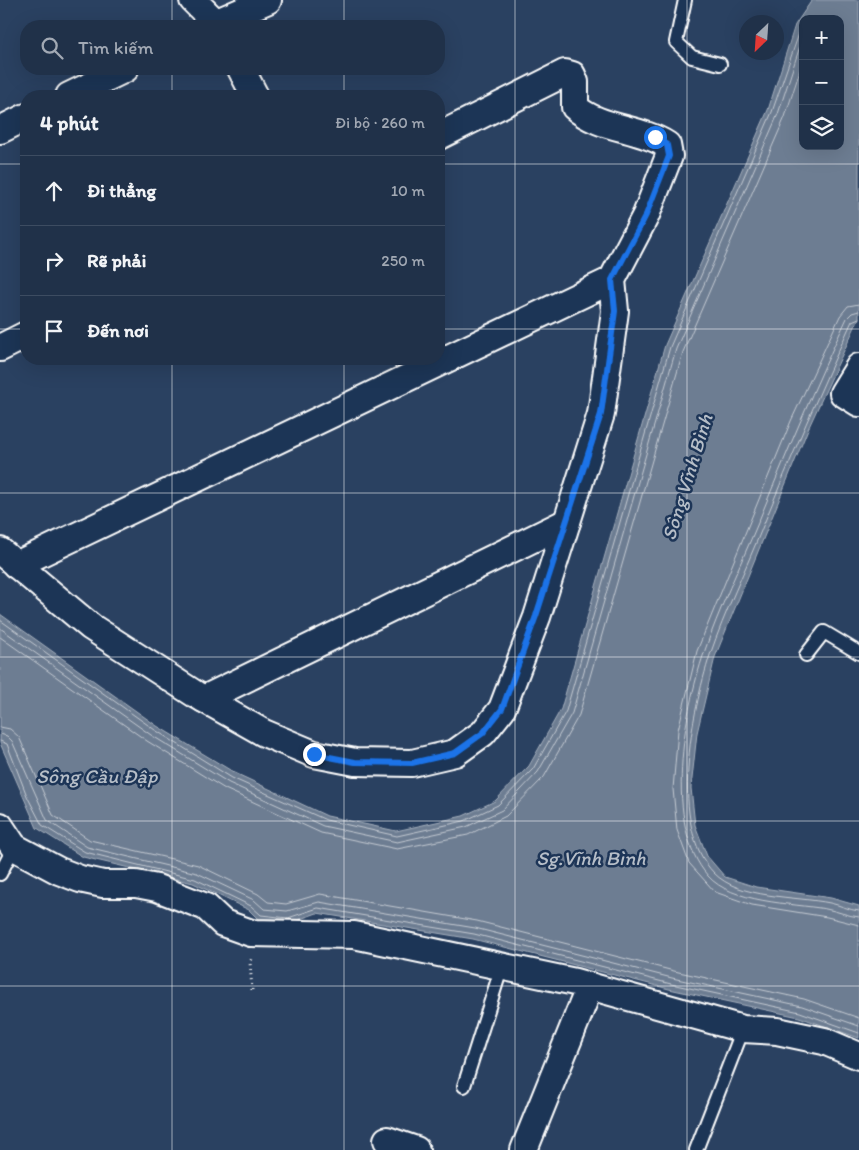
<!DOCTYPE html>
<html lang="vi">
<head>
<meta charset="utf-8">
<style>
	:root { --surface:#203149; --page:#283950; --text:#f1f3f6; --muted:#a2a9b4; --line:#3d4c61 }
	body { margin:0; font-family:Itim,sans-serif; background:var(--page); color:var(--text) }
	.controls { position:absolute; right:15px; top:15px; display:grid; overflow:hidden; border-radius:10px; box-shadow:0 5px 20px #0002 }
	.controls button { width:45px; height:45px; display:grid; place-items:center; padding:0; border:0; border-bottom:1px solid var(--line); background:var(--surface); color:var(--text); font:25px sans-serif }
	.compass { position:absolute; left:739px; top:15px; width:45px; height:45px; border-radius:50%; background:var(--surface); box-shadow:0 5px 20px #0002; rotate:205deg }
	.stop { position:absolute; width:15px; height:15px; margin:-11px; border:4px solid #1a73e8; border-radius:50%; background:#fff }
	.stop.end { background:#1a73e8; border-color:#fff; box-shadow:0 1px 5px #0008 }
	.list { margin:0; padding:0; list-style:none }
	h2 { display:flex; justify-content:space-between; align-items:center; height:65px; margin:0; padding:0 20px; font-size:21px }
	h2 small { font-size:16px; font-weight:400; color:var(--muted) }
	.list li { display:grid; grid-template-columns:32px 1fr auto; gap:15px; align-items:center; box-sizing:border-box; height:70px; padding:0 20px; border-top:1px solid var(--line) }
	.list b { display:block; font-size:19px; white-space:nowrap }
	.list em { font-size:16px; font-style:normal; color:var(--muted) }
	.icon { flex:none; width:28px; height:28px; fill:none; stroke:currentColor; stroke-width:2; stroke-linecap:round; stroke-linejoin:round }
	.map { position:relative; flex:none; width:859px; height:1150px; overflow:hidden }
	.search { position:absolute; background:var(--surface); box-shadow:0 5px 20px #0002; left:20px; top:20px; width:425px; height:55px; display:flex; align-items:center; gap:12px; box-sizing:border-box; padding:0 18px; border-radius:20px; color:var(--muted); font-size:19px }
	.panel { position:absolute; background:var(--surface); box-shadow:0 5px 20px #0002; left:20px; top:90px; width:425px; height:275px; border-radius:20px }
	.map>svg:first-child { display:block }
	.water { fill:#6d7d92; stroke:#a7b1be; fill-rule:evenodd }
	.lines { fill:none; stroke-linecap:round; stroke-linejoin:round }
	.shore { stroke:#c5cbd3; stroke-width:1 }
	.service-casing { stroke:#fff; stroke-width:16 }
	.minor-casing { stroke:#fff; stroke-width:30 }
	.path { stroke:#fff; stroke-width:3; stroke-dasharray:1 4; stroke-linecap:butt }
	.service { stroke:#1d3557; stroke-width:12 }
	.minor { stroke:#1d3557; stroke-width:26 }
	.route { stroke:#1a73e8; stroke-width:6 }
	.grid { fill:none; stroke:#fff; stroke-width:1; stroke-opacity:0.55 }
	.labels { text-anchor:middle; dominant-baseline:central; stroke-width:5; stroke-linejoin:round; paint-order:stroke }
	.water-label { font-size:20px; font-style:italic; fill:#b6bec8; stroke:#1d3557 }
</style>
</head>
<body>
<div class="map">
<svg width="859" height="1150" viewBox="0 0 859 1150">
	<rect width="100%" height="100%" fill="#2a4161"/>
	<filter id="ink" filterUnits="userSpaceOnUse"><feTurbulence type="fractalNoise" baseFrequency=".02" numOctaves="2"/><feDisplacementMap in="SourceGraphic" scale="10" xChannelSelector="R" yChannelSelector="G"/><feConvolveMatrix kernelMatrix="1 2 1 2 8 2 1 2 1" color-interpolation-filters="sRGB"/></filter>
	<g filter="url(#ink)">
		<!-- water -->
		<path class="water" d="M812,0H859V318L808,429L715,657L697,733L691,788L695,825L707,856L725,877L756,887L831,898L859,906V1038L799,1017L669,989L473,939L317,913L289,923L259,920L249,910L193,883L83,857L37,828L0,743V614L157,726L235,773L327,816L396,831L463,816L495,801L529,766L561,709L665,345L768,110L795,25ZM803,19H840V146H803Z"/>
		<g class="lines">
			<!-- shore -->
			<g class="shore">
				<path d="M859,304L848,306L840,316L791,421L697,651L678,730L673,789L677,830L689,863L715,892L752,905L827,917L859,925"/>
				<path d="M859,311L852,313L847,318C815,386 786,454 758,523C740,566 719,609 704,653C684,712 663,825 708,876C732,903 791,903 826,909C837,911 848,916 859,917"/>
				<path d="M859,318L852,321C821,389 791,457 763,526C746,569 725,611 710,655C692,712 668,826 714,873C739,899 796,896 830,903C840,905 849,910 859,911"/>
				<path d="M0,620L155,730L232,778L326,820L397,836L464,821L498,805L533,769L566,711L670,347L772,112L803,22"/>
				<path d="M0,628L151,735L229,783L323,826L397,842L466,827L502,810L538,772L572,713L676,349L778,114L803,37"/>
				<path d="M0,637L147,741L225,789L321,833L397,849L468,835L506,816L544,777L579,715L683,352L785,117L803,61"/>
				<path d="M0,727L10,729L19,737L53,815L90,840L198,865L258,894L268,902L286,904L320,894L477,921L674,971L804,999L859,1018"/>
				<path d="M0,734L7,736L12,741L47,820L87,847L197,873L254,900L264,909L287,911L319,902L475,928L672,978L802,1006L859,1026"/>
				<path d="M0,741L7,744L27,796L42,825L85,852L195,879L251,906L261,915L288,918L318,908L474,934L671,984L800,1012L859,1033"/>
			</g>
			<defs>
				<g id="service">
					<path d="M685,0L676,42L692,57L720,64"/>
					<path d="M806,655L824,632L859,653"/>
					<path d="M0,874L14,847"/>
					<path d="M464,1086L502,966"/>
					<path d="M696,1150L743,1029"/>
				</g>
				<g id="minor">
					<path d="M193,0L219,26"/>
					<path d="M215,23L268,0"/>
					<path d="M241,69L255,96"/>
					<path d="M69,96L125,69"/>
					<path d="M0,130L26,117"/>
					<path d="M0,348L26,335"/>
					<path d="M859,367L843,393L859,403"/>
					<path d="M0,551L91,627L195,694L264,733L314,754L355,762L412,763L455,753L483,733L502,709L537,617L601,414L615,311L612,280L646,215L669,156L667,145C639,127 599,129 575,107V82L572,75L565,73L439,136"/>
					<path d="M16,565L612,280"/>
					<path d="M204,699L567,522"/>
					<path d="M0,826L14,847L59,871L80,879L103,884H136L157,888L206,907L223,923L251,933L354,935L575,982L743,1029L777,1031L824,1041L859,1056"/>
					<path d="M387,1140L416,1150"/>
					<path d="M524,1150L590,986"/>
				</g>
			</defs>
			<!-- service casing -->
			<use href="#service" class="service-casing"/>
			<!-- minor casing -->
			<use href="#minor" class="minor-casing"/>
			<!-- path -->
			<path class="path" d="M252,990L250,962L253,956"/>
			<!-- service -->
			<use href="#service" class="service"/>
			<!-- minor -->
			<use href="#minor" class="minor"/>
		</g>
	</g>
	<g class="lines" filter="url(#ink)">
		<!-- route -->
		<path class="route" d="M314,754L355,762L412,763L455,753L483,733L502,709L536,616L601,414L615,311L612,280L646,215L669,156L667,145L655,137"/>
	</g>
	<!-- grid -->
	<path class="grid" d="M172,0V26M344,0V26M515,0V1150M687,0V1150M172,69V96M344,69V96M0,164H26M439,164H859M0,329H26M439,329H859M172,359V1150M344,359V1150M0,493H859M0,657H859M0,821H859M0,986H859"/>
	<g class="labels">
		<!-- water labels -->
		<g class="water-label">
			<text transform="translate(687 477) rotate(-73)">Sông Vĩnh Bình</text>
			<text x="97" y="776">Sông Cầu Đập</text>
			<text x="591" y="858">Sg.Vĩnh Bình</text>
		</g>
	</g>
</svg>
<div class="controls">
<button>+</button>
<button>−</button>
<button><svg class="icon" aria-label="layers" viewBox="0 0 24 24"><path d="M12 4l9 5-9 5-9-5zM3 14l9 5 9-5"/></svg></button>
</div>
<svg class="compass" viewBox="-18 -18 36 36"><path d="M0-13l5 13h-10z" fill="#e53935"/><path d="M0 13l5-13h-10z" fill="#a2a9b4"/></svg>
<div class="stop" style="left:655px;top:137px"></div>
<div class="stop end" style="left:314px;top:754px"></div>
<div class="search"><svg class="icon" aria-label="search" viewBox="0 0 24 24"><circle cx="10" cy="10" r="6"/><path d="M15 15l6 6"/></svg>Tìm kiếm</div>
<section class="panel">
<h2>4 phút<small>Đi bộ · 260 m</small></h2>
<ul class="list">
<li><svg class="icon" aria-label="ahead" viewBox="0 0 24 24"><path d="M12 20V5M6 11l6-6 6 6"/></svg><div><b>Đi thẳng</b></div><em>10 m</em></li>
<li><svg class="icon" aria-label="right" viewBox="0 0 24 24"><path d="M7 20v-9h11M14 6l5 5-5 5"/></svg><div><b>Rẽ phải</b></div><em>250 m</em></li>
<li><svg class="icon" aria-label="arrive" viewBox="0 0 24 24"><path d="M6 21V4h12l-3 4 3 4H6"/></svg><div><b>Đến nơi</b></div></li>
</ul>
</section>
</div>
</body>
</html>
